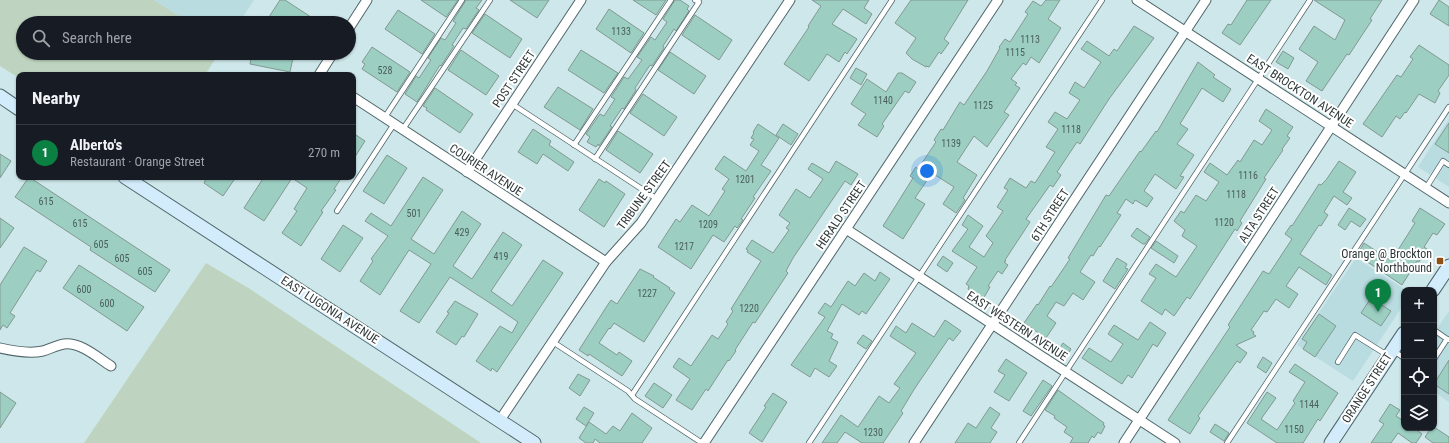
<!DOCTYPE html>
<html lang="en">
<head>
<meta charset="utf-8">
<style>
	:root { --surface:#171b24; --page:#242831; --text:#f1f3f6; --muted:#9ea1a6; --line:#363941; --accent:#0b8043 }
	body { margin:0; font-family:"Roboto Condensed",sans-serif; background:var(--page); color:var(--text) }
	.controls { position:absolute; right:12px; bottom:12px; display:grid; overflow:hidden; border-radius:8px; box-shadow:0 1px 3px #0004 }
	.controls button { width:36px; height:36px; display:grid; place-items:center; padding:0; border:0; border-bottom:1px solid var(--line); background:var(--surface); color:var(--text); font:20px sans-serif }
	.you { position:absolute; left:927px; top:171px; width:14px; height:14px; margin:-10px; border:3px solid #fff; border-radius:50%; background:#1a73e8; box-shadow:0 0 0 6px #1a73e833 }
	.badge { display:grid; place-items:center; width:26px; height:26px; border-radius:50%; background:var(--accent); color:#fff; font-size:13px; font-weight:700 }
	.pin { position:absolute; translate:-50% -33px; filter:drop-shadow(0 1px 2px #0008) }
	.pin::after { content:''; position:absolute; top:21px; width:14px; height:12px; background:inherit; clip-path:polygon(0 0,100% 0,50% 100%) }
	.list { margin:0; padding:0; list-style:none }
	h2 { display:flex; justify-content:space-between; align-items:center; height:52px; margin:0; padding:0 16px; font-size:17px }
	h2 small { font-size:13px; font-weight:400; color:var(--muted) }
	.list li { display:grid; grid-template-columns:26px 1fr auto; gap:12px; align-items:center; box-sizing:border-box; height:56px; padding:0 16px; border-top:1px solid var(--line) }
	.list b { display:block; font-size:15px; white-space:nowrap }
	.list p { margin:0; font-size:13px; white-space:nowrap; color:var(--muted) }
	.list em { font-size:13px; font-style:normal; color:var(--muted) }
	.icon { flex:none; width:22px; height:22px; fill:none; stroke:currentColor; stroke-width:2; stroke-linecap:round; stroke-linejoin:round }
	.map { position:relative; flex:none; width:1449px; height:443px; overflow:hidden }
	.search { position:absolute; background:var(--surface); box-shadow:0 1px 3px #0004; left:16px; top:16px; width:340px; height:44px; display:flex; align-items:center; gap:10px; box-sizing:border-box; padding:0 14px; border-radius:22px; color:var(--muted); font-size:15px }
	.panel { position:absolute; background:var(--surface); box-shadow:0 1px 3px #0004; left:16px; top:72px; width:340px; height:108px; border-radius:8px }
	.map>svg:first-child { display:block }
	.built { fill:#b9dce1 }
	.green { fill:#bed4c0 }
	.building { fill:#9ccfc2; stroke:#829992 }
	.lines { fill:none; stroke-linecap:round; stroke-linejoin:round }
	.service-casing { stroke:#50666a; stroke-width:6 }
	.minor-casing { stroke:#50666a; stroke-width:11 }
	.secondary-casing { stroke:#50666a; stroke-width:15 }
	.service { stroke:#fff; stroke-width:4.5 }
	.minor { stroke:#fff; stroke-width:9 }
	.secondary { stroke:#d2ecfb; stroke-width:13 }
	.poi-dot { fill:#905117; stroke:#fff; stroke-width:1.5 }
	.labels { text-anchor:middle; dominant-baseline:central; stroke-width:4; stroke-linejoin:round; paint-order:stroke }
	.number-label { font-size:10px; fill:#4a5e5b }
	.street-label { font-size:12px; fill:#2e3839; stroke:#fff }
	.poi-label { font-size:12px; fill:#2e3839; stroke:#fff; text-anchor:end }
</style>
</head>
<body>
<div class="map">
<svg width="1449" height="443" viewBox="0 0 1449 443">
	<rect width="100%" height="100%" fill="#cee7ea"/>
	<!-- built -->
	<g class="built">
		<path d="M154,0H254L239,23H190Z"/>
		<path d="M1449,119V187L1418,167Z"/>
		<path d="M1356,258L1406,290H1404V304L1353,381L1297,345Z"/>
		<path d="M1449,311V402L1434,392V333Z"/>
	</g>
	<!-- green -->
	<g class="green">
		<path d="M0,0H154L190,23H23V53H219L205,75H19V78L0,66Z"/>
		<path d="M206,263L250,289L481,443H84Z"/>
	</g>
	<!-- building -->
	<g class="building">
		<path d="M280,0H285L320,23H278L269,17Z"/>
		<path d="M421,0H458L446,17Z"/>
		<path d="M466,0H482L476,8L479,10L466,29L463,28L452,45L454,46L441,66L440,65L417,102L405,94L416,76L419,78L431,60L428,58L441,38L445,40L456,23L453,21Z"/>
		<path d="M510,0H549L537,18Z"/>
		<path d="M633,0H666L656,15Z"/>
		<path d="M675,0H680L689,6L687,9L689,11L676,31L674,29L663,46L664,48L652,66L650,65L635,88L636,90L624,109L622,108L610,126L612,127L599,146L598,144L596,147L587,142L590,137L586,134L600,114L604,116L615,99L611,97L624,77L628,79L631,75L642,60L637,57L651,37L655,40L667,22L663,19Z"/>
		<path d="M812,0H869L864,8L872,14L866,24L843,9L832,24L857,39L847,54L845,52L839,62L827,54L809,81L784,64L809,27L808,26L821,6Z"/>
		<path d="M911,0H968L944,39L949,43L941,54L939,52L929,67L926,66V67L912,59L906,53L916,38L895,23Z"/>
		<path d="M1046,0H1060L1048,19L1061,28L1039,63L1031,57L1026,65L1023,63L1011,79L1017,83L1015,85L1020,88L1004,112L1009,115L987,147L974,136L957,162L977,175L963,198L965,200L956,213L943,204L954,187L932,173L915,198L925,204L903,239L883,226L913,178L910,176L916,167L918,169L936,142L934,140L941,129L943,130L960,102L964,105L987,71L1000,48L999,47L1005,39L1010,42L1028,14L1025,12L1033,1L1041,6Z"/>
		<path d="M1247,0H1271L1240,45L1222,33L1228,24L1231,25Z"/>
		<path d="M1314,0H1382L1370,19L1372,20L1349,55L1347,54L1322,91L1306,81L1318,62L1299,49L1314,26L1335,40L1345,20Z"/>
		<path d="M1439,0L1449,7V26L1430,14Z"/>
		<path d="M609,9L644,33L631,53L596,29Z"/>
		<path d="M398,10L435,34L422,54L385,29Z"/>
		<path d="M485,14L522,39L510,58L472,33Z"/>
		<path d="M695,15L732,40L719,60L682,35Z"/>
		<path d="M1134,26L1154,38L1109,99L1080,144L1077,142L1057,172L1061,175L1053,187L1050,185L1026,219L1030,222L1005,260L1006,261L1004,262L1008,265L1002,274L998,271L988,286L990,287L983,299L968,289L969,286L966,284L977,267L952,251L968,229L962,225L968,215L983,226L969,247L984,257L993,243L986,236L1003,211L997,207L1008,190L1004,188L1010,178L1026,188L1031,181L1035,183L1055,152L1046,147L1058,129L1048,122L1055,112L1067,119L1080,100L1069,93L1075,82L1084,88L1101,62L1081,49L1087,41L1109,56L1114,49L1117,51Z"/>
		<path d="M1419,45L1449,65V75L1438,91L1440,93L1435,103L1419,94L1406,113L1405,112L1400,119L1396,116L1382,137L1363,124L1397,75L1401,77L1413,59L1410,57Z"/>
		<path d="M372,47L410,72L397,92L362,69L365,64L362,62Z"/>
		<path d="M461,50L499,76L486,95L448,70Z"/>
		<path d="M581,50L618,73L604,93L568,70Z"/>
		<path d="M1283,51L1294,58L1288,69L1276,62Z"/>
		<path d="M670,52L706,76L694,94L658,70Z"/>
		<path d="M252,53H294L290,72L250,64Z"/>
		<path d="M1198,62L1215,75L1213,77L1231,89L1223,102L1202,88L1180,124L1188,129L1177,144L1194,155L1180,176L1184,177L1176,189L1155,174L1144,191L1153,198L1147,207L1135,200L1133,204L1126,199L1117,213L1121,215L1100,247L1099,246L1093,256L1091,255L1080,272L1095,282L1083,300L1073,293L1064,306L1056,302L1047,316L1056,323L1046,338L1024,323L1037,304L1038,305L1050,286L1051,287L1070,259L1068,258L1106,195L1109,196L1140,151L1141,152L1156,131L1157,132Z"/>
		<path d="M856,68L867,74L861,85L850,78Z"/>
		<path d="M898,73H902L916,82L909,93L905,91L882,124L884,126L877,137L858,125L866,114L851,104L867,79L886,92Z"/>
		<path d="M558,87L593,109L580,130L544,107Z"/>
		<path d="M435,88L473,114L460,133L426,110L427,108L423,106Z"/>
		<path d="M643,94L677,117L664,136L630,113Z"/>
		<path d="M1266,109L1293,127L1287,136L1290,138L1282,149L1283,150L1264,178L1266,179L1240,221L1242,223L1237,231L1235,229L1190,299L1187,297L1174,316L1165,309L1162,315L1141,301L1156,278L1149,274L1156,264L1176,277L1197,246L1182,236L1185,230L1174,221L1181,211L1184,213L1196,195L1206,201L1219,182L1204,172L1210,163L1227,175L1238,160L1240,162L1254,140L1262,145L1272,130L1259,121Z"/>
		<path d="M1449,123V153L1435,144Z"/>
		<path d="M758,124L779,138L761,165L771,171L753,197L755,198L741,219L743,220L737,228L735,226L724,242L713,235L691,269L658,247L676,219L680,222L692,205L709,216L725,191L722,189L729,179L715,169L724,156L746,171L759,151L750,145L754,139L751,138L754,133L753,132Z"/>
		<path d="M783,124L798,134L791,145L776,135Z"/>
		<path d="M533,129L551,141L549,145L574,162L568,171L543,154L537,164L518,152Z"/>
		<path d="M618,131L653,154L640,173L606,150Z"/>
		<path d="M353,133L365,141L353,160Z"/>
		<path d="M0,154L11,161L0,178Z"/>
		<path d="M387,155L407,168L384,204L363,191Z"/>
		<path d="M836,161L858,174L851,185L845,181L793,258L786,271L788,273L755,323L753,322L735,350L736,351L729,361L728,360L708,391L706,389L692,410L676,400L690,379L673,367L679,358L691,366L712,335L718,339L728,324L726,322L733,311L731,309L761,261L747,252L748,250L746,249L752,240L773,253L789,230L786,228L790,223L779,215L796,189L810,198L823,179L808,169L812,163L829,173Z"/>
		<path d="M1339,161L1356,172L1343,192L1352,198L1347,205L1334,196L1324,212L1328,215L1321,226L1319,225L1300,254L1332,275L1326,285L1299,267L1286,286L1298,294L1289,308L1276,299L1267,312L1264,311L1251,330L1254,332L1253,334L1256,336L1236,345L1247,353L1240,363L1237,361L1222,382L1198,416L1200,418L1190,434L1168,420L1230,327L1228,325L1263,271L1269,274L1292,239L1285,234L1291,225L1292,226L1319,184L1321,185L1326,180Z"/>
		<path d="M29,177L170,270L155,292L90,250L91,247L15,197Z"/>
		<path d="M207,177H236L223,196L204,183Z"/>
		<path d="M264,177H342L334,189L336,190L321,211L323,212L301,246L282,233L297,211L294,209L307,188L292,178L264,221L244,208Z"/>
		<path d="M423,177L443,190L411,239L434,254L462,211L481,224L453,266L472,279L503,232L522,245L491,291L512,306L543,260L563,273L497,372L492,368L491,371L476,361L500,326L512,333L518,322L496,307L450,277L419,323L400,311L431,264L409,250L380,295L360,281L373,261L371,259L388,236L365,221L371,213L391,226Z"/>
		<path d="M599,179L605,183L606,181L625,194L604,227L579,210Z"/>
		<path d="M1349,208L1366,219L1360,227L1351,221L1345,230L1338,225Z"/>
		<path d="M1420,208L1445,224L1437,235L1433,233L1424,247L1427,249L1419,262L1417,261L1402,285L1357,255L1364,243L1390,260L1392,257L1393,258L1415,223L1412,221Z"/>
		<path d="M0,218L14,228L0,248Z"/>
		<path d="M343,225L363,238L340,272L321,259Z"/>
		<path d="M1137,228L1150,237L1145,244H1143L1131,236Z"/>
		<path d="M1156,241L1178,256L1174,263L1151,248Z"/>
		<path d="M24,247L47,261L40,272L37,270L10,313L15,316L7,328L3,325L0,330V285Z"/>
		<path d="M943,256L953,263L947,272L937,265Z"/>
		<path d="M1117,258L1127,264L1125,268L1128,269L1115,289L1103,281Z"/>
		<path d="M79,265L144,307L127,331L63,288Z"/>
		<path d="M640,269L654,276L653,277L670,288L669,289L675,293L644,342L614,323L610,329L609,328L599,343L617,355L619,352L632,361L622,376L589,354L588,356L579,350L605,309L611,300L617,304Z"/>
		<path d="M880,272L890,279L866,314L862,311L859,315L842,304L827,331L833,334L831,338L838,342L829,361L837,366L829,377L815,368L810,377L791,365L825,317L818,313L825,303L831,307L848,281L855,286L864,273L875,281Z"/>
		<path d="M1371,298L1391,311L1381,326L1361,313Z"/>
		<path d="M455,301L478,314L464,337L462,336L456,345L436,332L449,313L447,312Z"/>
		<path d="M1319,314L1336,326L1315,357L1303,349L1307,342L1302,339Z"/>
		<path d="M945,320L961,331L953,341L949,338L915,388L901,411L903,413L883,443H862L845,432L837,443H822L841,415L858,427L879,396L889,403L900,388L894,384L916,353L890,336L896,326L906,333L912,323L934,337Z"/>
		<path d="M1150,322L1166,333L1157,347L1153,344L1132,378L1128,375L1122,384L1082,358L1089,348L1111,362L1123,344L1108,334L1114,325L1138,340Z"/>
		<path d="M863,335L872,341L866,349L857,343Z"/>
		<path d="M1063,343L1071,349L1066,357L1057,352Z"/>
		<path d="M1263,357L1272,363L1266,373L1257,367Z"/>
		<path d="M1006,359L1027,373L1009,401L994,392L1005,375L998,371Z"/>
		<path d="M1449,360V394L1434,384Z"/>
		<path d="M1295,364L1338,393L1320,421L1318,419L1303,443H1277L1247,423L1267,392L1276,398L1261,419L1277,430L1295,403L1293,401L1305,382L1289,372Z"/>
		<path d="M578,374L590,380L580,396L569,388Z"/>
		<path d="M1043,380L1052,386L1031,416L1023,411Z"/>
		<path d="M654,383L672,395L663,408L645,396Z"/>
		<path d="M1058,390L1104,423L1103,425L1105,426L1101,434L1098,432L1094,438L1092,436L1088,443H1070L1073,438L1064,432L1067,427L1054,418L1055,416L1045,410Z"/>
		<path d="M0,392L16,403L0,428Z"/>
		<path d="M773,393L787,402L762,442L749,433L766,407L764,406Z"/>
		<path d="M1390,404L1400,410L1396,416L1404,421V428H1414L1422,434L1416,443H1412L1398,433L1391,443H1371L1384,424L1379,421Z"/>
		<path d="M584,407L594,413L586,426L576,419Z"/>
		<path d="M990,407L1000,414L991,428L997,432L990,443H955L968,423L976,428Z"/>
		<path d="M632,413L652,428L642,443H600L595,439L593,443H586L579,438L589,422L606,434L613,426L620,431Z"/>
		<path d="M1215,424L1229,433L1224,441L1210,432Z"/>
		<path d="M1434,427L1449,437V443H1433L1425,437L1431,428H1434Z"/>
	</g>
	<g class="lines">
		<defs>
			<g id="service">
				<path d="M512,104L657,199"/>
				<path d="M385,117L462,0"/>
				<path d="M403,129L490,0"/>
				<path d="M574,145L671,0"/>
				<path d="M595,159L699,2L695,0"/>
				<path d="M1426,188L1443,161L1449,165"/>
				<path d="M337,211L394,124"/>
				<path d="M1434,330L1447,339"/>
				<path d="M553,342L628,391L635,399L702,443"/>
				<path d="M1394,351L1404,358"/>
				<path d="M1434,359L1447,339L1449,340"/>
				<path d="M1338,362L1355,335L1387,355"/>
				<path d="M632,395L892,0"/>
				<path d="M809,443L1102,0"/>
				<path d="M1019,443L1310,0"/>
				<path d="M1227,443L1449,107"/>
			</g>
			<g id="minor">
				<path d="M1137,0L1449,203"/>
				<path d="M349,28L367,0"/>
				<path d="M319,75L333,53"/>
				<path d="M353,97L606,262"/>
				<path d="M467,172L581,0"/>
				<path d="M846,229L1175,443"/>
				<path d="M0,348C13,351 29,354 43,351C50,349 57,345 64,344C81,342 98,358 111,366"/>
				<path d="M500,420L606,262L641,223L790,0"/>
				<path d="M704,443L998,0"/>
				<path d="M914,443L1206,0"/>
				<path d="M1124,443L1414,0"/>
			</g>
			<g id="secondary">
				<path d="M0,96L19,109"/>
				<path d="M125,177L534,443"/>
				<path d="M1433,290L1449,266"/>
				<path d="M1331,443L1404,333"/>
			</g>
		</defs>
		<!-- service casing -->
		<use href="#service" class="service-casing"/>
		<!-- minor casing -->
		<use href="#minor" class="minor-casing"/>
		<!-- secondary casing -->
		<use href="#secondary" class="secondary-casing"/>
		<!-- service -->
		<use href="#service" class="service"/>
		<!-- minor -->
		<use href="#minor" class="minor"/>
		<!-- secondary -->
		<use href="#secondary" class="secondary"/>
	</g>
	<!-- markers -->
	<rect class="poi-dot" x="1436" y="257" width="8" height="8" rx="2"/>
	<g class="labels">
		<!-- number labels -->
		<g class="number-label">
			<text x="621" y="31">1133</text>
			<text x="1030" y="39">1113</text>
			<text x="1015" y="52">1115</text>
			<text x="385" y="70">528</text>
			<text x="883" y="100">1140</text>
			<text x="983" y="105">1125</text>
			<text x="1071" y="129">1118</text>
			<text x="951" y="143">1139</text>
			<text x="1248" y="175">1116</text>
			<text x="745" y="179">1201</text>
			<text x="1236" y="194">1118</text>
			<text x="46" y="201">615</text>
			<text x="414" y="213">501</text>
			<text x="1224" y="222">1120</text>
			<text x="80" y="223">615</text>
			<text x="708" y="224">1209</text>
			<text x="462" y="232">429</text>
			<text x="101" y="244">605</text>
			<text x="684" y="246">1217</text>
			<text x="501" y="256">419</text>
			<text x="122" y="258">605</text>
			<text x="145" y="271">605</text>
			<text x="84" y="289">600</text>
			<text x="647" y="293">1227</text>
			<text x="107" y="303">600</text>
			<text x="749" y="308">1220</text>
			<text x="1309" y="404">1144</text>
			<text x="1294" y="429">1150</text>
			<text x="873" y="432">1230</text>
		</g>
		<!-- street labels -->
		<g class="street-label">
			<text transform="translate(514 79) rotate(-56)">POST STREET</text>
			<text transform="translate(1300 91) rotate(33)">EAST BROCKTON AVENUE</text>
			<text transform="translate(486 170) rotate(33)">COURIER AVENUE</text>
			<text transform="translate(644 195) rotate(-54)">TRIBUNE STREET</text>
			<text transform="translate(841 215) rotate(-56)">HERALD STREET</text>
			<text transform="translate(1050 215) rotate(-57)">6TH STREET</text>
			<text transform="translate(1259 215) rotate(-57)">ALTA STREET</text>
			<text transform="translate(330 310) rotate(33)">EAST LUGONIA AVENUE</text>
			<text transform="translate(1017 326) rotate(33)">EAST WESTERN AVENUE</text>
			<text transform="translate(1367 388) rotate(-57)">ORANGE STREET</text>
		</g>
		<!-- poi labels -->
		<g class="poi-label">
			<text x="1432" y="254">Orange @ Brockton<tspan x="1432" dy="14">Northbound</tspan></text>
		</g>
	</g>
</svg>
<div class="controls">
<button>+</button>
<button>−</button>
<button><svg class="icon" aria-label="locate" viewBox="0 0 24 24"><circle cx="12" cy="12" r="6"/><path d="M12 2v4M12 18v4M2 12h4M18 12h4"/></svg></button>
<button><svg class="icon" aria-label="layers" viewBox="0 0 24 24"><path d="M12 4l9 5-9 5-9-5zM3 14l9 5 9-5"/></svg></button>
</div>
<div class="you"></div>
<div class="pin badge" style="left:1378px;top:312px">1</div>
<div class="search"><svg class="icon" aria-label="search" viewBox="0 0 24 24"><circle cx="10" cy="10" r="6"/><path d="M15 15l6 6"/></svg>Search here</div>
<section class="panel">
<h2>Nearby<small></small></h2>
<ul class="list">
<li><span class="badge">1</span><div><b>Alberto's</b><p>Restaurant · Orange Street</p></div><em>270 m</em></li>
</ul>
</section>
</div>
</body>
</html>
